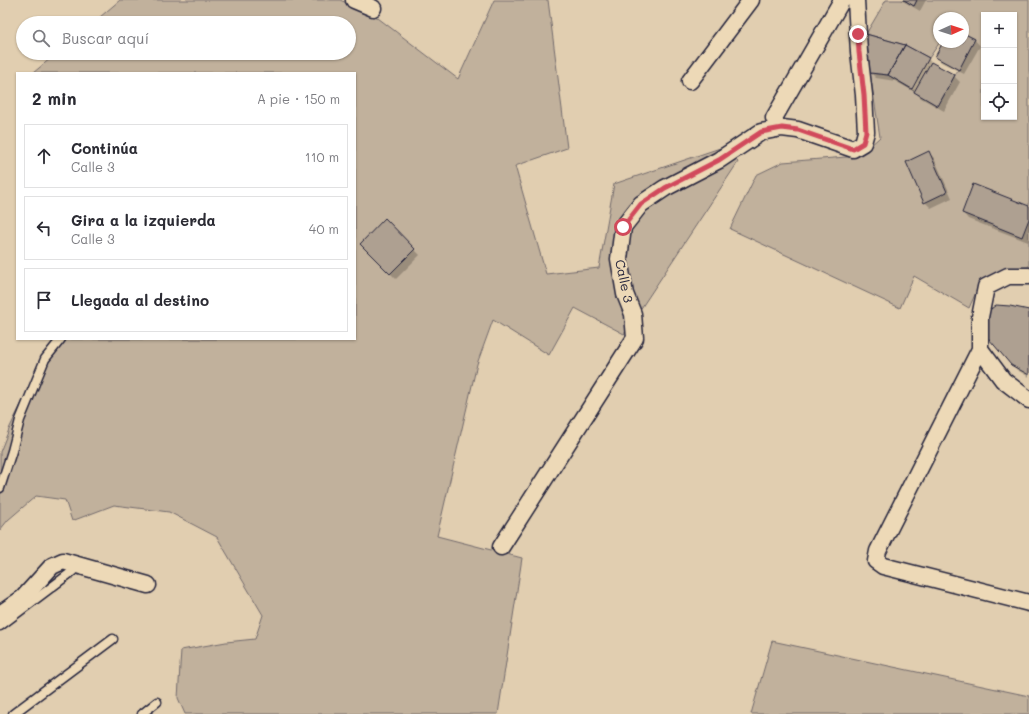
<!DOCTYPE html>
<html lang="es">
<meta charset="utf-8">
<style>
:root{--surface:#fff;--page:#f2f2f3;--text:#2b2b33;--muted:#7c7c81;--line:#e1e1e2}
body{margin:0;font-family:Mali,sans-serif;background:var(--page);color:var(--text)}
.controls{position:absolute;right:12px;top:12px;display:grid;overflow:hidden;border-radius:0px;box-shadow:0 1px 3px #0004}
.controls button{width:36px;height:36px;display:grid;place-items:center;padding:0;border:0;border-bottom:1px solid var(--line);background:var(--surface);color:var(--text);font:20px sans-serif}
.compass{position:absolute;left:933px;top:12px;width:36px;height:36px;border-radius:50%;background:var(--surface);box-shadow:0 1px 3px #0004;rotate:87deg}
.stop{position:absolute;width:12px;height:12px;margin:-9px;border:3px solid #d1495b;border-radius:50%;background:#fff}
.stop.end{background:#d1495b;border-color:#fff;box-shadow:0 1px 4px #0008}
.list{margin:0;padding:0;list-style:none}
h2{display:flex;justify-content:space-between;align-items:center;height:52px;margin:0;padding:0 16px;font-size:17px}
h2 small{font-size:13px;font-weight:400;color:var(--muted)}
.list li{display:grid;grid-template-columns:26px 1fr auto;gap:12px;align-items:center;box-sizing:border-box;height:64px;margin:0 8px 8px;padding:0 8px;border:1px solid var(--line);border-radius:0px}
.list b{display:block;font-size:15px;white-space:nowrap}
.list p{margin:0;font-size:13px;white-space:nowrap;color:var(--muted)}
.list em{font-size:13px;font-style:normal;color:var(--muted)}
.icon{flex:none;width:22px;height:22px;fill:none;stroke:currentColor;stroke-width:2;stroke-linecap:round;stroke-linejoin:round}
.map{position:relative;flex:none;width:1029px;height:714px;overflow:hidden}
.search{position:absolute;background:var(--surface);box-shadow:0 1px 3px #0004;left:16px;top:16px;width:340px;height:44px;display:flex;align-items:center;gap:10px;box-sizing:border-box;padding:0 14px;border-radius:22px;color:var(--muted);font-size:15px}
.panel{position:absolute;background:var(--surface);box-shadow:0 1px 3px #0004;left:16px;top:72px;width:340px;height:268px;border-radius:0px}
.map>svg:first-child{display:block}
.green{fill:#c1b19c;stroke:#726a6c;fill-rule:evenodd}
.shadow{fill:#0003}
.building{fill:#aea091;stroke:#22223b}
.lines{fill:none;stroke-linecap:round;stroke-linejoin:round}
.service-casing{stroke:#22223b;stroke-width:11}
.minor-casing{stroke:#22223b;stroke-width:19}
.service{stroke:#edd9b7;stroke-width:8}
.minor{stroke:#edd9b7;stroke-width:16}
.route{stroke:#d1495b;stroke-width:5}
.labels{text-anchor:middle;dominant-baseline:central;stroke-width:4;stroke-linejoin:round;paint-order:stroke}
.street-label{font-size:13px;fill:#22223b;stroke:#edd9b7}
</style>
<div class="map">
<svg width="1029" height="714" viewBox="0 0 1029 714">
<rect width="100%" height="100%" fill="#e1ceb0"/>
<filter id="ink" filterUnits="userSpaceOnUse"><feTurbulence type="fractalNoise" baseFrequency=".025" numOctaves="2"/><feDisplacementMap in="SourceGraphic" scale="8" xChannelSelector="R" yChannelSelector="G"/><feConvolveMatrix kernelMatrix="1 2 1 2 8 2 1 2 1" color-interpolation-filters="sRGB"/></filter>
<g filter="url(#ink)">
<path class="green" d="M120 0H340L374 15 458 79 494 0H548L567 148 515 166 546 274 599 268 614 184 723 147 738 162 624 334 575 308 549 355 493 320 477 364 437 536 522 558 498 714H185L178 698 181 650 226 642 255 639 263 615 217 537 169 512 114 505 72 521 65 500 36 496 8 520 0 530V452L10 427 50 345 58 339H355V73H33L57 53H349V23H93Z
M886 0H904L914 6 917 0H1029V267L1007 268 981 281 969 308 914 276 900 308 730 229 756 175 783 162 859 156 880 137 870 73 888 75 938 106 975 39 963 33V18H939V42H940L929 58 905 45 866 34ZM984 15H1014V117H984Z
M772 641 1029 696V714H751Z"/>
<path class="shadow" d="M901 0H926L920 11Z
M963 34 975 40 980 46 964 74 941 62 936 56 944 42H963Z
M905 46 928 59 934 65 954 76 960 82 944 111 921 98 915 92 895 81 876 78 871 73Z
M929 153 934 158 952 198 931 208 925 202Z
M1029 207V238L1028 242 968 219 963 213Z
M385 220 420 255 396 279 361 244Z
M1029 311V377L1017 370 1011 364Z"/>
<path class="building" d="M904 0H917L914 6Z
M963 33 975 39 959 70 935 57 943 42H963Z
M866 34 905 45 888 75 870 73Z
M905 45 929 58 912 89 888 75Z
M931 62 955 75 938 106 914 92Z
M929 151 947 192 924 203 906 162Z
M973 184 1029 206V219L1022 237 962 213Z
M385 218 415 249 390 274 360 244Z
M996 305 1010 306 1029 310V375L1011 365 989 339 984 328 986 313Z"/>
<g class="lines">
<g class="service-casing">
<path id="service" d="M0 488 12 451 20 420 45 359 61 339
M0 626 73 571
M13 714 113 639
M142 714 157 702"/>
</g>
<g class="minor-casing">
<path id="minor" d="M354 0 373 8
M690 81 751 0
M774 118 842 0
M1029 276H1008L986 287 980 317V349L878 551 876 561 883 566 1029 603
M980 349 1003 380 1029 400
M501 547 635 338 633 314 625 294 619 259 623 227 641 204 665 188 719 160 761 132 782 128 798 130 853 149 863 143 866 132 864 95 859 52 856 0
M0 614 23 598 52 566 63 561 148 585"/>
</g>
<use href="#service" class="service"/>
<use href="#minor" class="minor"/>
</g>
</g>
<g class="lines" filter="url(#ink)">
<path class="route" d="M623 227 641 204 665 188 719 160 761 132 782 128 798 130 853 149 863 143 866 132 864 95 859 52 858 34"/>
</g>
<g class="labels">
<g class="street-label">
<text transform="translate(625 281) rotate(78)">Calle 3</text>
</g>
</g>
</svg>
<div class="controls">
<button>+</button>
<button>−</button>
<button><svg class="icon" aria-label="locate" viewBox="0 0 24 24"><circle cx="12" cy="12" r="6"/><path d="M12 2v4M12 18v4M2 12h4M18 12h4"/></svg></button>
</div>
<svg class="compass" viewBox="-18 -18 36 36"><path d="M0-13l5 13h-10z" fill="#e53935"/><path d="M0 13l5-13h-10z" fill="#7c7c81"/></svg>
<div class="stop" style="left:623px;top:227px"></div>
<div class="stop end" style="left:858px;top:34px"></div>
<div class="search"><svg class="icon" aria-label="search" viewBox="0 0 24 24"><circle cx="10" cy="10" r="6"/><path d="M15 15l6 6"/></svg>Buscar aquí</div>
<section class="panel">
<h2>2 min<small>A pie · 150 m</small></h2>
<ul class="list">
<li><svg class="icon" aria-label="ahead" viewBox="0 0 24 24"><path d="M12 20V5M6 11l6-6 6 6"/></svg><div><b>Continúa</b><p>Calle 3</p></div><em>110 m</em></li>
<li><svg class="icon" aria-label="left" viewBox="0 0 24 24"><path d="M17 20v-9H6M10 6l-5 5 5 5"/></svg><div><b>Gira a la izquierda</b><p>Calle 3</p></div><em>40 m</em></li>
<li><svg class="icon" aria-label="arrive" viewBox="0 0 24 24"><path d="M6 21V4h12l-3 4 3 4H6"/></svg><div><b>Llegada al destino</b></div></li>
</ul>
</section>
</div>
